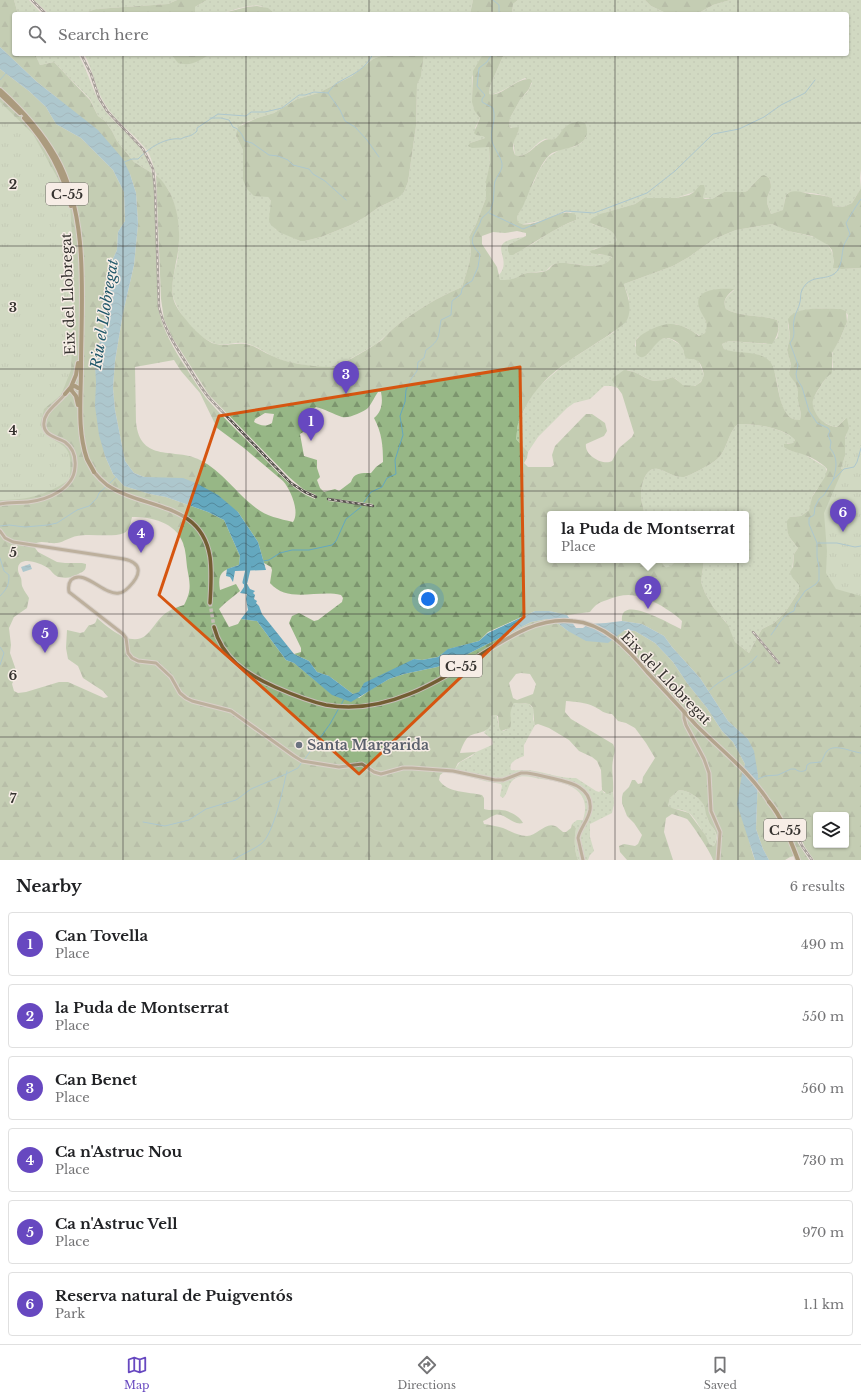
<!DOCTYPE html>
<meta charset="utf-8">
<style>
:root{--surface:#fff;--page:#f6f6f6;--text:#202124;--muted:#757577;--line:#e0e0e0;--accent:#6748c0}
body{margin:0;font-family:"Libre Baskerville",serif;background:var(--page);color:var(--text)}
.controls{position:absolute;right:12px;bottom:12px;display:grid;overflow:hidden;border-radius:4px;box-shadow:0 1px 3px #0004}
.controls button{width:36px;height:36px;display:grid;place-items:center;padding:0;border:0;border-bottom:1px solid var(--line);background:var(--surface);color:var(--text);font:20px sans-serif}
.you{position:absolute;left:428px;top:599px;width:14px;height:14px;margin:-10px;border:3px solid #fff;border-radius:50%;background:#1a73e8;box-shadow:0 0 0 6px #1a73e833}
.badge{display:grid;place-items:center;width:26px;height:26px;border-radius:50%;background:var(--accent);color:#fff;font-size:13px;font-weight:700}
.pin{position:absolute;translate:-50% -33px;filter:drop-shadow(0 1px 2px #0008)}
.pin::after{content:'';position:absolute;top:21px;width:14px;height:12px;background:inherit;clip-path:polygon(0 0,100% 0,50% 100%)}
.popup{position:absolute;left:547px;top:511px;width:202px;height:52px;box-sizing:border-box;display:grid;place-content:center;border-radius:4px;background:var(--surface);filter:drop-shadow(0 1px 3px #0005);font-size:13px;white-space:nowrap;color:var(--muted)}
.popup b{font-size:15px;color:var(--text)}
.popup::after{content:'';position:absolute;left:50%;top:100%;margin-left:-8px;border:8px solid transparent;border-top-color:var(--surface)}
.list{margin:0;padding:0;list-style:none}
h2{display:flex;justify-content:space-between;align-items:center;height:52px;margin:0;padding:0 16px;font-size:17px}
h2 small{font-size:13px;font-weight:400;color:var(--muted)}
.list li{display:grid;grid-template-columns:26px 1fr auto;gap:12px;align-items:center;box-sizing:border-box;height:64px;margin:0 8px 8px;padding:0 8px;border:1px solid var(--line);border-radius:4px}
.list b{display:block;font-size:15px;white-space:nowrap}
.list p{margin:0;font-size:13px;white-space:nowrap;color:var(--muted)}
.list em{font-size:13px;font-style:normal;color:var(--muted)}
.icon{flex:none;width:22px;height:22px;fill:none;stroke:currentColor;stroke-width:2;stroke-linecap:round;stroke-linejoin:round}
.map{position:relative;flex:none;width:861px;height:860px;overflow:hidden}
.search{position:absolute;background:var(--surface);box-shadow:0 1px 3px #0004;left:12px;right:12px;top:12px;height:44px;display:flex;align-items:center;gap:10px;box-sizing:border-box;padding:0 14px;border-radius:4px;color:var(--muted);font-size:15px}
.sheet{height:484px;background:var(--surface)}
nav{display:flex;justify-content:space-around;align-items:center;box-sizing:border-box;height:56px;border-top:1px solid var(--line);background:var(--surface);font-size:11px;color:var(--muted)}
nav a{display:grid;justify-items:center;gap:2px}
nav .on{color:var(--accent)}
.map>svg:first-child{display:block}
.grass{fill:url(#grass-dots)}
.forest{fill:url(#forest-firs);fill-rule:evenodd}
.park{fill:url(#park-tufts)}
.water{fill:url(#water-waves)}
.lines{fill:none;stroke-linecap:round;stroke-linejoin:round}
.stream{stroke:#64a8bf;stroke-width:1}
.river{stroke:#64a8bf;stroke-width:5}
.primary-tunnel{stroke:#c6bdb7;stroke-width:3.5;stroke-dasharray:3.5 2;stroke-linecap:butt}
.secondary-casing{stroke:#c6bdb7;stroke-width:5}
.primary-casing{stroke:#c6bdb7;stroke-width:5.5}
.highway-casing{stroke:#c6bdb7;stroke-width:6}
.secondary{stroke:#887756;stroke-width:3}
.primary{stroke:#735e34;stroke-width:3.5}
.highway{stroke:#614811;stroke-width:4}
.rail-casing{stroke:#55514d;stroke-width:2.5}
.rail{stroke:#f7ede6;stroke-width:1;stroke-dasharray:3;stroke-linecap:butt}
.marked{fill:none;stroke:#d65510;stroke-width:3;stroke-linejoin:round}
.grid{fill:none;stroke:#35322f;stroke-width:1;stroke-opacity:0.55}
.worship-dot{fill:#6b7280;stroke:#f7ede6;stroke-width:1.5}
.labels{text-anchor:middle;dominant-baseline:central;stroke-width:3;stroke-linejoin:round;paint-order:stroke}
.shield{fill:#f7ede6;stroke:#6f6a66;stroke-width:1}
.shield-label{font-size:13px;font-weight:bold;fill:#35322f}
.street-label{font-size:14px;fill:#35322f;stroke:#f7ede6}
.worship-label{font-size:14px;font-weight:bold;fill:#5b616d;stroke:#f7ede6;text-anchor:start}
.water-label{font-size:15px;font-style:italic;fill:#21586a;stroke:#f7ede6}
.grid-label{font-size:13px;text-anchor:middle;font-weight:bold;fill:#35322f;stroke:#f7ede6;stroke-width:3;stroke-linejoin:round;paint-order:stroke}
</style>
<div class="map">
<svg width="861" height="860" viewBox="0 0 861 860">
<defs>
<pattern id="grass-dots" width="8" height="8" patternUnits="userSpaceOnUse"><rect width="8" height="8" fill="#b4d0a6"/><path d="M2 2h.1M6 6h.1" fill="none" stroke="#9bb38f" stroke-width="1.8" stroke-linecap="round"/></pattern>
<pattern id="forest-firs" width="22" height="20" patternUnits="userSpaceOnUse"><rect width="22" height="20" fill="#97b786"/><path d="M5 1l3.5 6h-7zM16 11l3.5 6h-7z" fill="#7c956e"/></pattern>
<pattern id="park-tufts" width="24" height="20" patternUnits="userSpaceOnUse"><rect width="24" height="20" fill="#b4d0a6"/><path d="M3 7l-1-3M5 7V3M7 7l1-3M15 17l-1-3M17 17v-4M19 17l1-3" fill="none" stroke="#9bb38f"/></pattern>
<pattern id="water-waves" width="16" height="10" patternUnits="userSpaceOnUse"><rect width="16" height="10" fill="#64a8bf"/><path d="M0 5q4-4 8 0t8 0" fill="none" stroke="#53899c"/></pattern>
</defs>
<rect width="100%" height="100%" fill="#eae0d9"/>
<path class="grass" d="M14 0H29L42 14H18Z
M34 0H177L168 4 96 9 81 14H49Z
M207 0H473L470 14H272V11C269 10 266 8 263 7 245 0 219 22 195 12V7Z
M518 0H645L651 6 668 14H512L513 4Z
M730 0H861V169L860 178 861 188 852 203 843 207 833 206 832 198C818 193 803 191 788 193L785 198 784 210 771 214C770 209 767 205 767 201 768 190 774 191 769 178L761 176 747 191 744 192H724L712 199 703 198 704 192H694L676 198H644L635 204 604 213 592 224C602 228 614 228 618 240L614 245 593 249 599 255H609L612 257C603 275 570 259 555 264 551 265 549 268 546 271L526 273 511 280H500L499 275C515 257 481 242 524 237L510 244 515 254C523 248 533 245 540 239 552 231 563 225 576 220L571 212C561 210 552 217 543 220 536 222 529 223 523 224H520L518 222 517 217 531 187 534 182 539 170 548 157 561 149 574 147 581 143 586 137 565 127C562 131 560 136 555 139 551 141 549 138 545 139 534 143 528 159 515 155L513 142 518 132 509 126 510 118 520 100 528 91 532 83 525 78C515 82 498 96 489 94L490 86 504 54H847V14H697L713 5Z
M35 54H78C89 72 93 96 106 112 122 132 147 146 152 173L134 162 117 141 112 131 105 121 98 116 90 99 54 62 40 65Z
M84 54H171L172 55 202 58 211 54H386L373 59 352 76 318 93 297 99 274 113 257 118 242 124 236 136 243 150V180L268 197 271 201 275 229 300 241H305L321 237 351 225 365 217 379 207 392 201 404 192 408 182 416 126 417 85 421 75 424 54H483L472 77 473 107 480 118 475 128 485 138 470 143 481 147H489L490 163 487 179 486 198 476 224 469 237 471 252 469 264 462 287C438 297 415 311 395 327 388 333 383 339 376 344 363 351 342 366 327 367 317 368 290 363 279 359 267 355 257 345 244 343 233 341 222 348 211 342 196 335 181 317 175 302 169 289 174 274 177 261 181 238 179 213 170 193 167 186 157 177 156 174 153 165 151 156 146 149 133 133 115 121 105 104 95 89 93 69 84 54Z
M772 224C778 226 783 229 789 231 813 238 835 235 834 268L842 269 861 268V444L848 467 841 469 845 456 844 441 847 433 845 419 838 426 834 427 821 421 814 411 812 405 813 398 833 367 832 357 833 350 840 339 847 322 848 315 844 310C829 308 801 306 790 317L788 325 790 337 787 350 791 365 789 373 796 384 798 391V401L801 414 800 420C778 421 780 387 775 374 773 368 764 361 759 355L731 352 724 349 722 344 729 341 766 344 777 338C779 331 779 327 777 320 760 314 742 318 726 309 722 299 727 297 734 290L727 289 713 290 704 316 708 328 705 333 700 336 687 328 676 324 638 337 636 340 635 346 647 355C654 346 661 332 674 341 676 342 680 344 682 346 685 350 682 349 684 352 687 358 692 359 697 360L699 362 704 375C701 385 693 389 683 385 679 383 677 379 673 377 647 387 649 375 627 370L618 388 611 386H604L590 399 574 403 567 408 538 437 528 452 516 439 518 423 528 402 537 388 567 362 614 332 629 299 624 284 673 266 689 257 714 239 736 230Z
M738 424C753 423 784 428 795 440L793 443H787L789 450 804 454 825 467C831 478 816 487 812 497 811 501 811 506 809 510L801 516 790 517C785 533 788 536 798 548L794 554 792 570 799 585V591L786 611 774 623 762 629 758 636 755 632 754 633 757 638 749 653 735 642 726 622 716 611 705 593 701 582 704 560H746V514H644C644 508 641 502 641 496 641 486 645 466 658 469 667 471 674 478 684 477 689 476 712 464 716 460 728 451 727 433 738 424Z
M662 560H676C672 567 663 573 662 560Z
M514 703 529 704 533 708 534 712 533 719 535 725 524 745V756C517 759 508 762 511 770 515 771 519 770 524 770 541 770 558 779 576 778L596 791 599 792 602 790 604 793H610L613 792 614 803 612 813 590 824V837L594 851 590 855 588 860H578C574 850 574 839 576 828L572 824 577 820H583C593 789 566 782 541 779 533 778 524 774 516 778 507 783 509 792 503 798L500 796 502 786 501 784 485 781 455 773 452 772 450 770 455 769 460 762 472 756 476 752 492 745 493 744 492 739 484 733C489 727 492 723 491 716L495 715 497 716 499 727 503 731C514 727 509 721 510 712 510 709 512 706 514 703Z
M679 790C688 790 701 798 705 807 706 810 706 814 707 817 711 829 721 831 714 846L709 844C707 838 694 816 689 813 684 810 676 809 670 808L668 806 670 798Z"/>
<path class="forest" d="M0 0H14L18 14H14V54H35L40 65 54 62 90 100 98 116 105 121 112 131 117 141 134 162 152 173 154 180 158 307C162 327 170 342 181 360 189 372 197 386 206 398 223 418 243 436 261 455 278 472 293 491 315 499L316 495 303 489 289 477 209 395 172 337 164 319 161 299 156 175C179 194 183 234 176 262 174 275 170 288 174 301 177 310 185 318 191 326 197 332 204 339 212 343 225 348 239 340 253 346 261 350 269 355 277 358 287 363 324 369 334 366 348 362 370 348 382 340 386 336 390 331 395 327 415 311 438 297 462 287L469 264 471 252 469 237 476 224 486 198V181L490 163 489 147 472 148 468 146 470 143 485 138C482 134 477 137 474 133L480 118 474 110 472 102 473 71 483 54H504L490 86 489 94C502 97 515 78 530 79L532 81 529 89 520 100 510 118 509 126 511 128 519 127C518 139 509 141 515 155 527 159 535 144 545 140 549 138 552 141 556 138 560 135 561 131 564 128 569 123 579 120 585 123 588 129 588 136 583 141 575 149 562 148 552 153 540 161 530 191 524 204 522 209 519 212 517 217L518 222C531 233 561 204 576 215V220C554 228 535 243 513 255H510L508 251V246L510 244 526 236V233L517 231 505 233 493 232 482 236V244L497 267 500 280C504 280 508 280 512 279 517 278 521 274 527 273 532 272 541 273 546 271 552 269 550 263 561 263 575 262 603 273 612 257 607 254 597 255 591 253L590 251 610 244H614L617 240C614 228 602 228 593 224L590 222 591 219 600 214 635 204 644 198H676L689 195 694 192 700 185H704L705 189 703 198 705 199H712L724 192H744L747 191 761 176 764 175 769 178C774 191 768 190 767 201 767 205 770 210 771 214L783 210 786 195C793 188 802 193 810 194 819 195 823 195 832 198L833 206 843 207 852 203 861 188V268L842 269 833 268 834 262 832 250 828 245 812 236 788 231 772 224 736 230 714 239 689 257 673 266 624 284C628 298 633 309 626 322 590 352 546 365 524 410 522 414 519 419 518 424 517 428 517 434 516 439L528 452 527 458 524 463 528 467H551L554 465 552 455 555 446 586 414H592L605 423 607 431 604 436 586 444C584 455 603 466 612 461L619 448 632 437 634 433 622 394 612 380 613 378 624 370C647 372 645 388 673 377L683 385 695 386 701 382 704 375C702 367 701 360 692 359 690 359 688 359 686 358 684 355 684 352 683 349 682 344 671 337 666 338 654 338 646 368 636 353V340C640 335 646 332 652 329 671 320 683 324 699 336L705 333C710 321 702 317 699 307 693 288 722 288 734 289 727 296 722 299 726 309 742 318 760 314 777 320 780 329 778 336 772 344L729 341 722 344 724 349C738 355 761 349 771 363 780 377 776 421 800 420L801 414 798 401V391L796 384 790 376 789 373 791 365 787 350 790 337 788 319C796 305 827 309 841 309L846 311 847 322 840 339 832 353V373C826 377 823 382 820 387 811 400 810 405 819 418 822 422 830 426 835 427 839 427 843 420 847 418L849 428 845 438V456L841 469 848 467 861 444V860H814L805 847 797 831 794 832 798 843 809 860H799L794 856 790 857 785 860H769L763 849 756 829 758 775 748 739 728 721 700 678 672 647 664 636 642 624 622 621C619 593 671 625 681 629L682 621C675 614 668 610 660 605 640 595 628 591 607 600 598 603 596 604 590 612L567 615 549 611H535L488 632 479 641 449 649 438 657 422 660 414 659 359 693 353 694 329 676 317 672 309 661 294 654 301 652V648L289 623 292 616 299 613 314 621 318 620 342 602 343 598 341 595C318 589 288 604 270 583L272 570 271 567 264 563 258 542 238 512 155 478 144 477 134 473 125 461 115 410 113 388 115 361 123 313 134 265 138 224 136 193 130 174 56 97 37 82 0 47ZM174 360 181 371 200 393 217 428 244 448 283 481C291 490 300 512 293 522 280 519 266 516 256 508 236 493 222 471 200 460 176 447 140 464 136 422L135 367ZM378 392H381C383 402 382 412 374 418 382 433 383 446 383 462L376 467 371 473C362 473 354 472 351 482L339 491 335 489 324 492 320 488 317 480 320 477 317 468V460L304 456 300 434 308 429 312 410 316 407C325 409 333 414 342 417 348 419 363 412 368 408 372 403 375 396 378 392ZM265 413 274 414 272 423C265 427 261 426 254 422L255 419ZM738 424C753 423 785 428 795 440L793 443 784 444V447C789 451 796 452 802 454 809 456 823 463 827 469L825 477 812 497 809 510 801 516 790 517 787 521C787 537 789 536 798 548L794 554 793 567 790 572 792 577 799 585V591L786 611 774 623 762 629 758 636 780 662 778 664 757 638 749 653 735 642 728 625 714 608 705 593 701 582 704 560H676C672 567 663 572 662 560H550V514H644C644 508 641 502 641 496 641 486 645 466 658 469 667 471 674 478 684 477 689 476 712 464 716 460 728 451 727 433 738 424ZM329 498 373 504V506L328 501ZM816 815H846V845H816Z
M177 0H207L195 7V12L202 14H81L96 9 168 4Z
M473 0H518L513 4 512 14H494L492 11 489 14H470Z
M645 0H730L713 5 697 14H668L651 6Z
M257 6 268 8 272 11V14H219L247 7Z
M171 54H211C199 60 192 67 178 63Z
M386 54H424L421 76 417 85 416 126 408 182 404 192 400 196 392 201 379 207 365 217 351 225 321 237 305 241H300L279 232 271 225 269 220 271 201 268 197 254 196 247 189 243 180V150L236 136 238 127 257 118 274 113 297 99 318 93 352 76 373 59Z
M0 69 29 91 46 107 56 124 81 138 113 170 124 192 125 221 118 232 117 250 111 263 106 300 105 324 102 331 95 365 105 456 113 474 124 486 150 494 166 497 208 512 224 520 240 556 239 565C223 570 217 572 220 590L236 584 240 591 224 604 219 609 229 627 238 624 241 619 257 621 286 660 294 663 317 682 359 698 370 690 389 679 404 674 437 667 458 659 531 622 547 619 559 624 568 631H635L655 643 673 662 687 683 707 708 722 731 733 742 745 764C738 787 746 837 755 860H713C713 856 690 821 687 819 683 817 677 816 672 814L666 818 664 832 673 860H627L620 852 619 846 624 844 635 846 638 844 642 835 634 823 627 816 622 803V797L623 793 629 787 632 780H635L638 784 642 783 643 777 655 758 646 743 635 728 626 723 618 721 612 714C604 714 601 710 595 707 585 702 576 702 566 701L565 712 571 719 613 744C616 750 614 753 613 760 611 770 614 781 613 792L607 794 602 790 601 770 597 761 592 757 579 751 569 740 549 728 538 724 535 725C532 718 537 708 529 704 525 703 519 704 516 703H514C507 716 513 718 510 728L501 731 499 727 498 716 495 715 491 716C494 736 476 730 467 738 464 742 461 749 460 753L476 752 475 753 458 763 455 769 450 770 452 772 455 773 444 772 440 775 439 780C447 793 469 792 482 795L484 798V809C490 811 495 809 501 810 508 810 520 816 523 823 512 826 505 812 495 815 491 816 487 820 483 821L484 824C490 825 497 826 503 828 510 831 518 836 527 836 537 836 545 822 555 826 558 827 560 830 563 832H566L571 828 572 824 576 828C574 839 574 850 578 860H0ZM132 517C152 517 175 522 183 543 186 551 186 559 187 567 190 584 192 590 184 605 179 607 173 608 169 611 159 616 154 628 146 635 132 648 108 628 97 618 96 623 94 625 89 625L84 632 80 633 67 630 66 648 68 659 78 666 83 678 103 691 108 697 104 698 68 682H59L26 692 18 693 14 691 12 684 17 673 10 653 11 645 9 628 14 617 27 608 29 598C27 594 24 591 23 588 21 585 22 581 21 578 20 575 18 573 18 570 17 554 41 563 48 568 52 571 54 576 59 577 67 579 74 577 80 573 85 571 86 569 86 564L82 563H65L57 562 38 552 33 545C40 539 48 544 57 543 64 542 70 537 77 536 90 533 112 538 124 533 129 531 131 522 132 517ZM521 673 530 674 536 684 533 694 517 700 513 698 509 683 516 674ZM679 790C687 790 699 797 703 804 706 808 705 813 707 817 711 829 722 832 714 846L709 844 706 836 689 813 672 808 668 806 670 798Z"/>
<path class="park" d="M0 102 33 134 57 177 70 205 73 249 74 301 71 370 61 395 44 409 40 425C56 452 76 435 69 480 46 495 28 500 0 500Z
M861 445V596L836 589 826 573 827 551 824 513 846 462Z"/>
<path class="water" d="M0 47 37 82 98 130 123 159 130 174 136 193 138 224 134 265 123 313 115 361 113 388 115 410 125 461 134 473 144 477 183 478 196 483 218 495 238 512 258 542 266 570 235 571 233 582 230 577 226 576 227 569 239 565 240 556 224 520 208 512 166 497 150 494 124 486 113 474 105 456 99 435 95 406 96 382 95 365 102 331 105 324 106 300 111 263 117 250 118 232 125 221 124 192 113 170 81 138 56 124 46 107 29 91 0 69Z
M30 564 32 569 23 572 21 567Z
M246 576V582L250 589 255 591 253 593 255 595 254 599 257 601 256 603 259 606 262 614 294 654 309 661 317 672 329 676 353 694 359 692 364 683 414 659 422 660 438 657 448 649 479 641 488 633 535 611H549L567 615 576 628H583L588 624 606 623 622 621 642 624 664 636 672 647 700 678 728 721 748 739 754 751 758 775 756 829 763 849 769 860H755L737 804 742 774 745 764 733 742 722 731 707 708 687 683 673 662 655 643 635 631 625 630 608 643 586 641 568 631 559 624 547 619 531 622 458 659 437 667 404 674 389 679 351 702 332 695 294 663 286 660 257 621 241 619 248 610 246 599 247 594 240 593 244 587V578Z"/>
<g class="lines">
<path class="stream" d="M493 0 499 5V14
M0 80 6 73
M328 93 340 110 345 121 355 127 367 140 379 157
M210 118H221L229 120 233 127C240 129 242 135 245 141L252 143 269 155 278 156 288 160 293 165 309 169 313 174 325 181 346 200
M124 162 132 159H138C149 148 165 137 181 139 187 135 190 138 197 131V128L218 114 246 116 251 112H265L282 108 299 95H305L314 92 328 93C331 89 334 84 339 82 353 74 365 70 373 54
M489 213 523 229 566 211 594 213 647 193 675 171 713 134 739 129 764 117 781 105 805 93 815 80
M833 480C837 468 838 457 830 448L831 442 828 435 830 431 828 428 817 423 809 411 802 387 797 379 796 374 798 365 790 343C797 335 792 329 794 320 795 313 799 308 800 302 801 298 800 294 802 290 810 274 823 281 834 274 843 268 841 254 844 245 846 241 848 237 850 234L846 223 855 208 861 199
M109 484 117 476
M364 502 371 492 382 487 387 478 396 474 395 460 403 435 400 416 405 402 406 390 411 379 417 371 418 362 424 358 426 350C441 340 438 336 441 320L451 315 452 301 461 294 462 289 465 285 472 281 478 267 480 254C468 242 472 238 479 225 481 222 480 220 483 217 486 214 490 212 491 208 495 200 493 189 495 181 497 176 501 172 502 167 503 158 494 150 492 141 489 130 497 122 493 108L482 102V99L485 95 477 86 479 68 487 62 492 54
M0 526 9 525 25 527 48 525 57 523 77 510 89 506 97 498 99 493 107 486
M818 543H837L855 547 861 546
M0 558 4 571 9 575C9 585 7 589 0 596
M263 561 269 560 280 553 292 550H309L332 545 336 541 346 519 361 507
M771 635C778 626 782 615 794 611L796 604 805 591 816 584 819 580V567L817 557V543L809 524V518L814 515 815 507 819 499 824 495 833 480 844 469 854 467 857 462 861 448
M0 647 4 653 0 665
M708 692C722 676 746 671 757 656
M341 705 344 699
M304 760 330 724 339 708
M756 780 765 776 778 775 791 769H795C799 772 802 772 806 770L807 765 810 763 821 762C823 759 825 753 827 751 835 743 851 752 861 753
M143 822 165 826 189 820 206 809 236 800 251 789 286 774 298 768 302 762
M233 860C242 854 253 850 261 844 274 834 283 788 287 771"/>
<path class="river" d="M245 582 249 565"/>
<path class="primary-tunnel" d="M210 603 214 627"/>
<g class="secondary-casing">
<path id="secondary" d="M0 504C9 502 18 503 28 502 47 500 74 489 75 467 76 457 73 448 65 442 58 438 45 436 44 426 42 412 58 404 65 394
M0 531 5 538 13 542 124 559C143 563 141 575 129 587 126 590 123 593 119 593 104 596 84 568 71 580 68 584 68 587 69 592L123 634 126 638 128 653 132 658 138 661 156 663 171 677 180 693 186 698 192 701 231 711 294 756 302 761 339 767 362 764 374 772 381 774 403 768H412L453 771 495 780H503L521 773H527C535 774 543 776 551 778 568 782 593 786 590 810 588 821 580 828 578 838L583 860
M684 711V718L686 725 704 759 709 773 711 811 720 832 718 860"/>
</g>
<g class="primary-casing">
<path id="primary" d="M94 472C98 477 102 481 107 485 144 510 201 501 210 557 212 572 211 588 210 603
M214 627C222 658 246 674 275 687 291 694 308 701 326 705 385 716 438 682 485 652 512 635 540 617 573 621 588 622 602 629 614 638 626 648 637 660 647 672 664 690 680 707 696 725 721 750 750 772 769 802"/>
</g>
<g class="highway-casing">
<path id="highway" d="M0 90C22 110 41 131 56 157 90 217 81 302 81 368 81 398 77 430 87 459 89 463 92 468 94 472
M0 94 20 113
M24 118C47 143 63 173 71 206
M72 391 71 387 76 375 78 363
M72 391 76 396 78 405
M65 394 71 387 75 386 78 388
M769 802C782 817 791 842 798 860"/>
</g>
<use href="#secondary" class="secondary"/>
<use href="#primary" class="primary"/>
<use href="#highway" class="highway"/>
<g class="rail-casing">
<path id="rail" d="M32 0 46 14
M81 54 91 74 99 98 107 111 143 149 153 169 155 190 159 307C164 329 176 347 188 366 195 378 202 390 211 400L291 483 305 492 316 497
M328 499 373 506
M753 632 779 663
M795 831 802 846 812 860"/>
</g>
<use href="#rail" class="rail"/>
</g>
<path d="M0 0H861V860H0ZM520 367 524 617 359 774 159 595 219 416Z" fill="#eae0d9" fill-opacity=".55" fill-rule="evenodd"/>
<path class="marked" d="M520 367 524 617 359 774 159 595 219 416Z"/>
<path class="grid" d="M123 0V14M246 0V14M369 0V14M492 0V14M615 0V14M738 0V14M123 54V860M246 54V860M369 54V860M492 54V860M615 54V860M738 54V860M0 123H861M0 246H861M0 369H861M0 491H861M0 614H861M0 737H861"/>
<circle class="worship-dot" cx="299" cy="745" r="4"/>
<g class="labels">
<g class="shield">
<rect x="46" y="183" width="42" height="22" rx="3"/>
<rect x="440" y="655" width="42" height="22" rx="3"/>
<rect x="764" y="819" width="42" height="22" rx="3"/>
</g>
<g class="shield-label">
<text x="67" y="194">C-55</text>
<text x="461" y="666">C-55</text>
<text x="785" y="830">C-55</text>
</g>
<g class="street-label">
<text transform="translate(68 294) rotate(-92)">Eix del Llobregat</text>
<text transform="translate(666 678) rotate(46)">Eix del Llobregat</text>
</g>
<g class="worship-label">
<text x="307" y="745">Santa Margarida</text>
</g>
<g class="water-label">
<text transform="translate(104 314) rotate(-81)">Riu el Llobregat</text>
</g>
</g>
<g class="grid-label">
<text x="13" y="189">2</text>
<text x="13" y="312">3</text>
<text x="13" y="435">4</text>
<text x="13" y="557">5</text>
<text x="13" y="680">6</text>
<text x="13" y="803">7</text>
</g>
</svg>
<div class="controls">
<button><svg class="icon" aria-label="layers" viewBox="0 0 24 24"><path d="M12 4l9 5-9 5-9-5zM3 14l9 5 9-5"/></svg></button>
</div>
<div class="you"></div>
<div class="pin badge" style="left:311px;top:441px">1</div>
<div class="pin badge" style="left:648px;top:609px">2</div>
<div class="popup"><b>la Puda de Montserrat</b>Place</div>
<div class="pin badge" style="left:346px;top:394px">3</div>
<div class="pin badge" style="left:141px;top:553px">4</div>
<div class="pin badge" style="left:45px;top:653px">5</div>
<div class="pin badge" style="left:843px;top:532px">6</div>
<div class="search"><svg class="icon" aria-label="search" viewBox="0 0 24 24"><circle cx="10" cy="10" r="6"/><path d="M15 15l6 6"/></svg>Search here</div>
</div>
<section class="sheet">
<h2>Nearby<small>6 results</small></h2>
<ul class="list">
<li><span class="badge">1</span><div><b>Can Tovella</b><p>Place</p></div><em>490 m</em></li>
<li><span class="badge">2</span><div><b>la Puda de Montserrat</b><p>Place</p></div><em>550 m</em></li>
<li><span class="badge">3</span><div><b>Can Benet</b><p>Place</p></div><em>560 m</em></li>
<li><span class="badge">4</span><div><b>Ca n'Astruc Nou</b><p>Place</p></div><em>730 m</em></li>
<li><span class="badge">5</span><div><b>Ca n'Astruc Vell</b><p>Place</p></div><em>970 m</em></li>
<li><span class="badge">6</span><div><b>Reserva natural de Puigventós</b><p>Park</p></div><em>1.1 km</em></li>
</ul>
</section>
<nav>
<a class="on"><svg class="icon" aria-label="map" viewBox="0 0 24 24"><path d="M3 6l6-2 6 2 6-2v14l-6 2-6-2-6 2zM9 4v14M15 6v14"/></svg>Map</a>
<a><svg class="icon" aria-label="directions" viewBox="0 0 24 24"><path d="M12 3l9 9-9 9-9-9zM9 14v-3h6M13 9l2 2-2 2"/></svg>Directions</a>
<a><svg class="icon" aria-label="saved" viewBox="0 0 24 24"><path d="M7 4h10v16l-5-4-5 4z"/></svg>Saved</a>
</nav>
